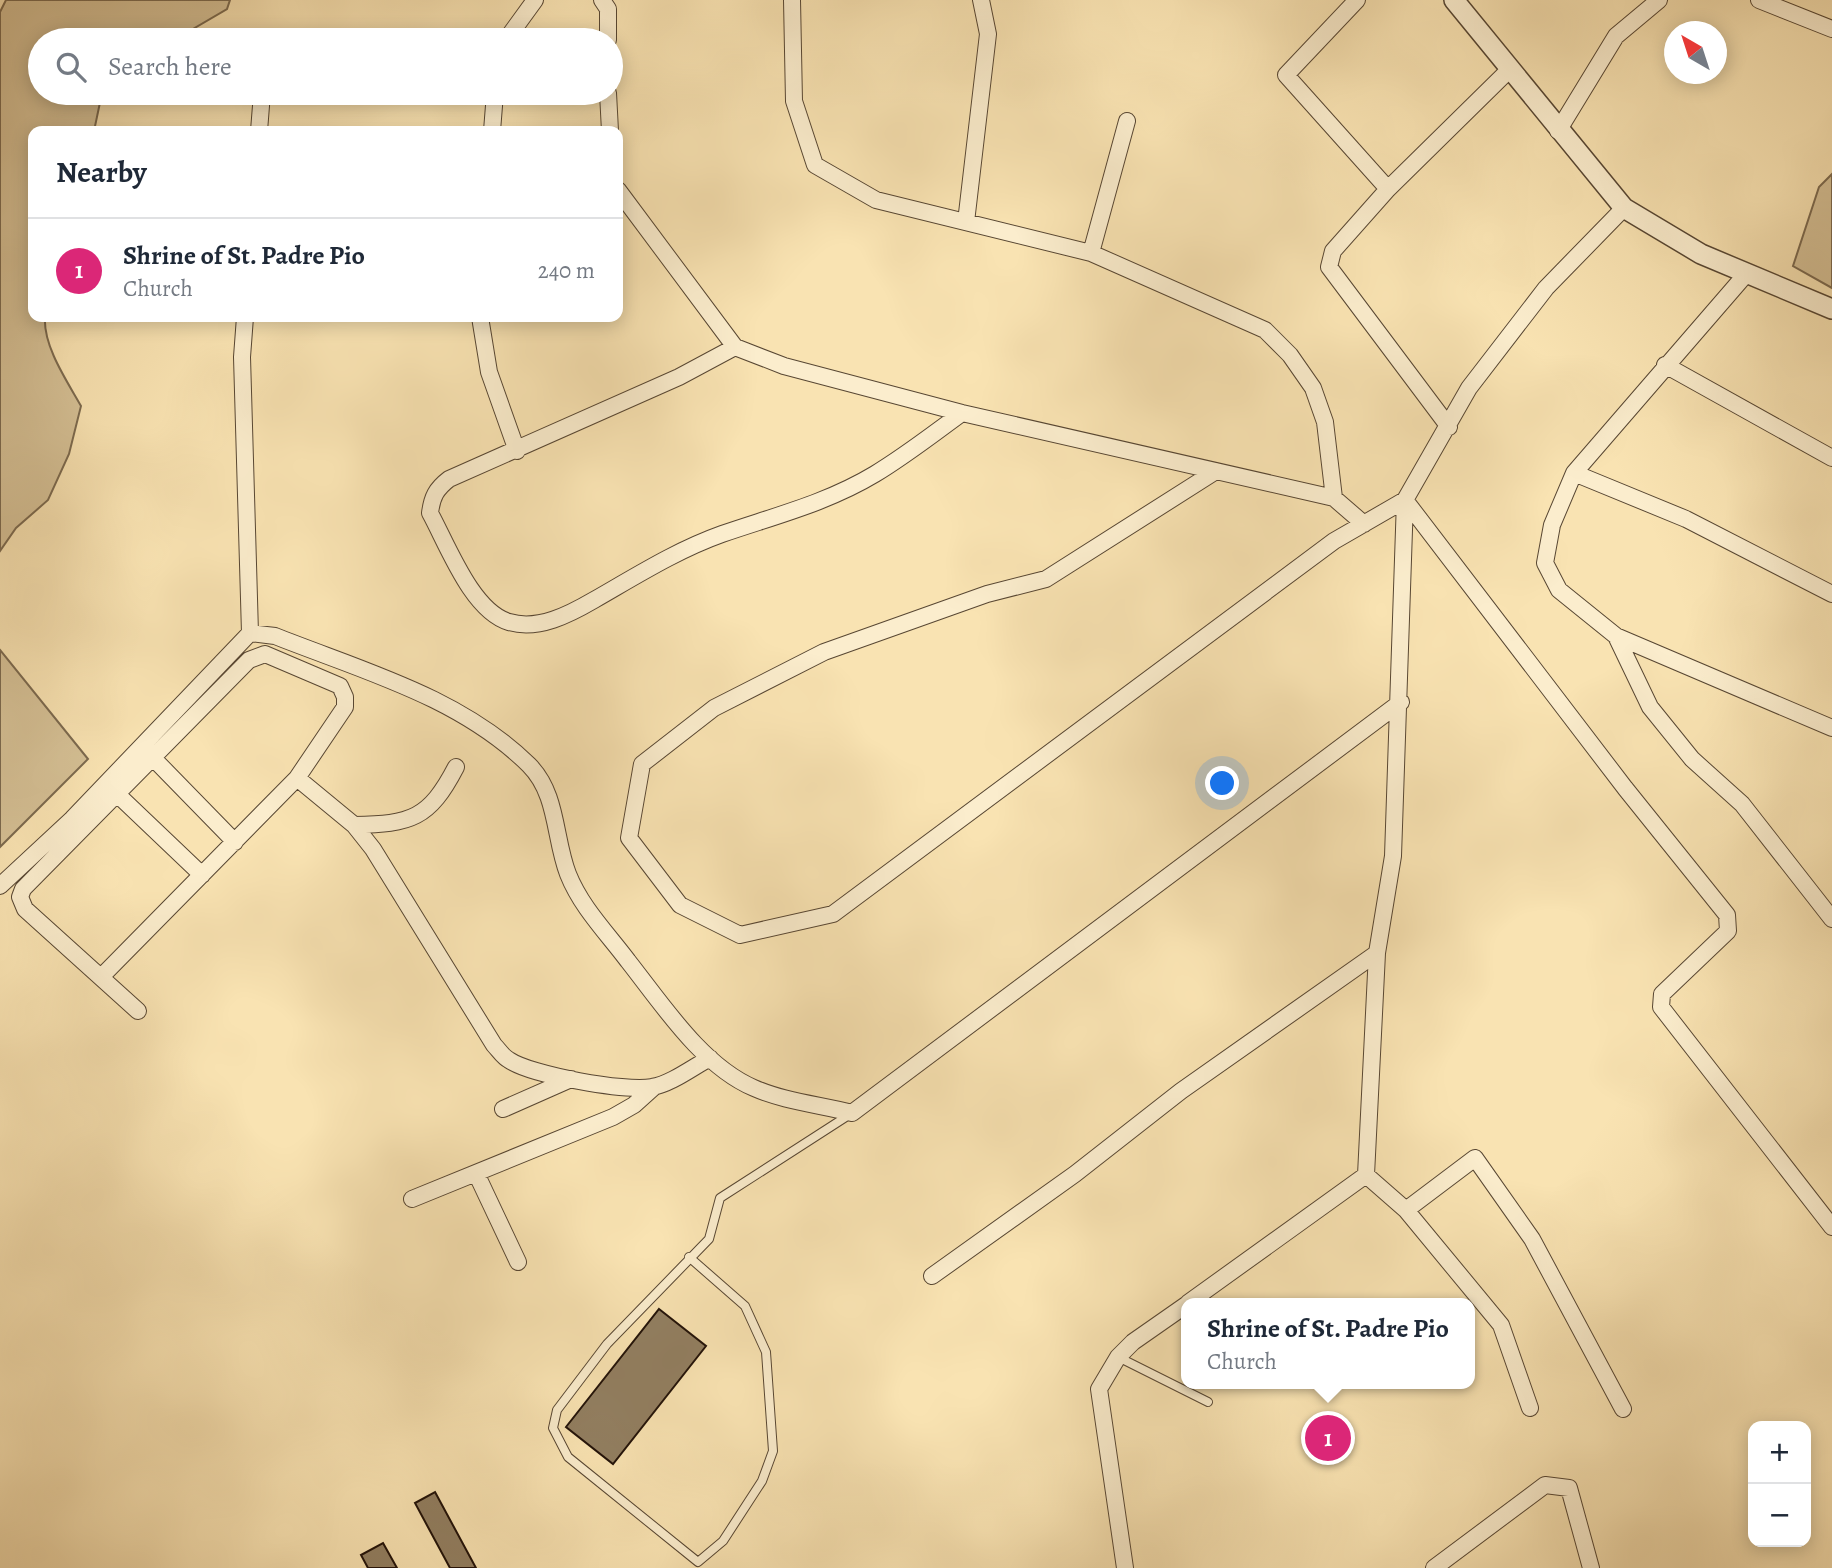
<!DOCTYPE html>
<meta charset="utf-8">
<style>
:root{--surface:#fff;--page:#f2f2f3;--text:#1f2937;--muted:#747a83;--line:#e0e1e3;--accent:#db2777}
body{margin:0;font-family:Alegreya,serif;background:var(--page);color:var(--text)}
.controls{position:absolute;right:21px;bottom:21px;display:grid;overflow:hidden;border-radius:14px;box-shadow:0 4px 18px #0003}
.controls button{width:63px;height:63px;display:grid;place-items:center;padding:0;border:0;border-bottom:2px solid var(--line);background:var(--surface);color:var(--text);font:35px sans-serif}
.compass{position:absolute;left:1664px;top:21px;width:63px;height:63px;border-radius:50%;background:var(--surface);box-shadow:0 4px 18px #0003;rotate:321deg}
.you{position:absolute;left:1223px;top:784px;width:24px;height:24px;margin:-18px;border:5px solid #fff;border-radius:50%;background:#1a73e8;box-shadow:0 0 0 10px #1a73e833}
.badge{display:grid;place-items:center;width:46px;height:46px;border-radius:50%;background:var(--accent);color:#fff;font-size:23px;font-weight:700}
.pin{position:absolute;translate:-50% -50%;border:4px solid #fff;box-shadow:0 2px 7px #0006}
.popup{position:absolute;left:1181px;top:1298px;width:294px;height:91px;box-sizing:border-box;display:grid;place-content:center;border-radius:14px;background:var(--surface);filter:drop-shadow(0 2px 5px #0005);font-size:23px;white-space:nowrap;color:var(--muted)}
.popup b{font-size:26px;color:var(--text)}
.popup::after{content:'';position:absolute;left:50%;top:100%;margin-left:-14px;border:14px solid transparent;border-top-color:var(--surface)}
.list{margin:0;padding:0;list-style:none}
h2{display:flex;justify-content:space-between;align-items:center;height:91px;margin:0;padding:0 28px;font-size:30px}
h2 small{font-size:23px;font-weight:400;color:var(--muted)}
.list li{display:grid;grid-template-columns:46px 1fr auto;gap:21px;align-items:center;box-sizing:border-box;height:105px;padding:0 28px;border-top:2px solid var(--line)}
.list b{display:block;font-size:26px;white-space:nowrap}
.list p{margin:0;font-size:23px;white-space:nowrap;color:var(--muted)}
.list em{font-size:23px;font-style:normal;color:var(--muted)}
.icon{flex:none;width:38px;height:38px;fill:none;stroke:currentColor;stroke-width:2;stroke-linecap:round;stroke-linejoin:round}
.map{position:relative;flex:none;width:1832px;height:1568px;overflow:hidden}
.search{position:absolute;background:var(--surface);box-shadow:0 4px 18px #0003;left:28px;top:28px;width:595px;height:77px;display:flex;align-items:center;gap:18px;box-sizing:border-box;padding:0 24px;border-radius:38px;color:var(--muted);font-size:26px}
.panel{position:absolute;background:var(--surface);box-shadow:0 4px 18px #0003;left:28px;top:126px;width:595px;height:196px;border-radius:14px}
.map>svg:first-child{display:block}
.green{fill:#d5c095;stroke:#7c6a4f;stroke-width:2}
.building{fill:#927f61;stroke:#231309;stroke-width:2}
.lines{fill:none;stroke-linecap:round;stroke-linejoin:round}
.service-casing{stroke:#584733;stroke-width:10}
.minor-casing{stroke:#584733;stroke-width:18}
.tertiary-casing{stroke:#584733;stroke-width:22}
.service{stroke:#fbedcd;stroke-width:8}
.minor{stroke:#fbedcd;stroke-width:16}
.tertiary{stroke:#fbedcd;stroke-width:19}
</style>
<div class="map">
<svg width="1832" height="1568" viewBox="0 0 1832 1568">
<rect width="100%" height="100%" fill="#f9e3b2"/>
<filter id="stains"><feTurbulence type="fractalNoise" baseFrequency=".00286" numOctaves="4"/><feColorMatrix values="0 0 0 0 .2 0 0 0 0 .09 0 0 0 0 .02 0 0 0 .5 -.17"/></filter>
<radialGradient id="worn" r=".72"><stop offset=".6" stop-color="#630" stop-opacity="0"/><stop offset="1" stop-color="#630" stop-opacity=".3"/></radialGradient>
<path class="green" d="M6 0H230L227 9 174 40H40V93H102L94 131H33V317H45C43 346 67 381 81 406L69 454 48 500 16 528 0 551V12Z
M1832 174V288L1793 266 1819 187Z
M0 650 88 759 0 847Z"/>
<path class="building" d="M659 1309 706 1346 613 1464 566 1427Z
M435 1492 476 1568H450L415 1503Z
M383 1543 397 1568H368L361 1555Z"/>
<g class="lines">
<g class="service-casing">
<path id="service" d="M689 1257 745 1306 766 1352 773 1451 762 1481 723 1541 698 1562 568 1457 553 1428 557 1410 607 1344 709 1239 720 1198 852 1113
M1118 1357 1208 1402"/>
</g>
<g class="minor-casing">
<path id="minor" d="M602 0 608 9V40
M792 0 794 101 815 165 876 200 1091 253 1265 330 1290 355 1313 388 1325 422 1334 498
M1357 0 1286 75 1388 189
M1759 0 1832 29
M506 40 535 0
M608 93 610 131
M259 131 262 93
M492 131 495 93
M1558 131 1616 36 1659 0
M618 190 735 347 784 366 962 413 1334 498 1364 524
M966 222 988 34 981 0
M1091 253 1127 121
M1747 273 1574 473 1552 525 1545 563 1559 590 1616 636 1832 728
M245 317 242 357 250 633
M480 317 489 372 517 451
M735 347 679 377 449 479C436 489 432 497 430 513 448 546 472 611 509 622 538 631 570 614 594 600 636 576 677 550 722 534 774 516 827 503 875 474 905 456 933 434 962 413
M1665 365 1832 458
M1449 427 1329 267 1333 251 1388 189 1510 69
M1216 471 1046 579 987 594 824 652 714 708 642 764 629 838 680 905 740 935 833 914 1334 541 1405 500 1625 788 1727 915 1728 931 1662 994 1661 1007 1832 1227
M1574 473 1686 519 1832 594
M1616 636 1650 707 1692 759 1742 804 1832 919
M153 758 235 842
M297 778 354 825 373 849 494 1045C499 1050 503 1057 509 1060 531 1075 625 1092 652 1087 671 1084 693 1067 710 1058
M118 795 202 875
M354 825C411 824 429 819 456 767
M0 886 72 819 250 633 275 636C363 671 460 697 529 765 558 794 554 838 568 874 581 907 607 933 628 961 662 1004 702 1066 754 1088 783 1101 821 1105 852 1113L1401 702
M101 977 297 778 345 707V697L340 686 265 654 249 660 23 889 20 897 25 909 138 1011
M503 1109 571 1079
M476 1173 518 1262
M1366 1175 1406 1210 1501 1325 1530 1408
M412 1199 613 1117 634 1105 654 1087
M1406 1210 1475 1158 1532 1239 1623 1409
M932 1276 1075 1174 1181 1091 1377 953
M1188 1303 1366 1175 1377 953 1393 856 1405 500 1469 388 1546 288 1624 208
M1125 1568 1099 1389 1118 1357 1133 1342 1186 1305
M1434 1568 1545 1485 1569 1488 1591 1568"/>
</g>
<g class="tertiary-casing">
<path id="tertiary" d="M1454 0 1624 208 1701 254 1832 309"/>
</g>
<use href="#service" class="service"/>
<use href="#minor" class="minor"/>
<use href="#tertiary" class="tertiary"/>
</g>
<rect width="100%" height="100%" filter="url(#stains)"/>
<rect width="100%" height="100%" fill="url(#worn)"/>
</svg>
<div class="controls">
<button>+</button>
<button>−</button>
</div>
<svg class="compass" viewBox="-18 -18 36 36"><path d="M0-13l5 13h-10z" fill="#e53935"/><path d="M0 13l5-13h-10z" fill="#747a83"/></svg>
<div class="you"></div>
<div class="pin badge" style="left:1328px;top:1438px">1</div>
<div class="popup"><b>Shrine of St. Padre Pio</b>Church</div>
<div class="search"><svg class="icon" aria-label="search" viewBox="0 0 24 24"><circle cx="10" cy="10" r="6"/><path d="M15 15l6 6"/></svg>Search here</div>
<section class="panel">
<h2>Nearby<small></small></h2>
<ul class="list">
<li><span class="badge">1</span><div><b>Shrine of St. Padre Pio</b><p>Church</p></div><em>240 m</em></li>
</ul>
</section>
</div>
